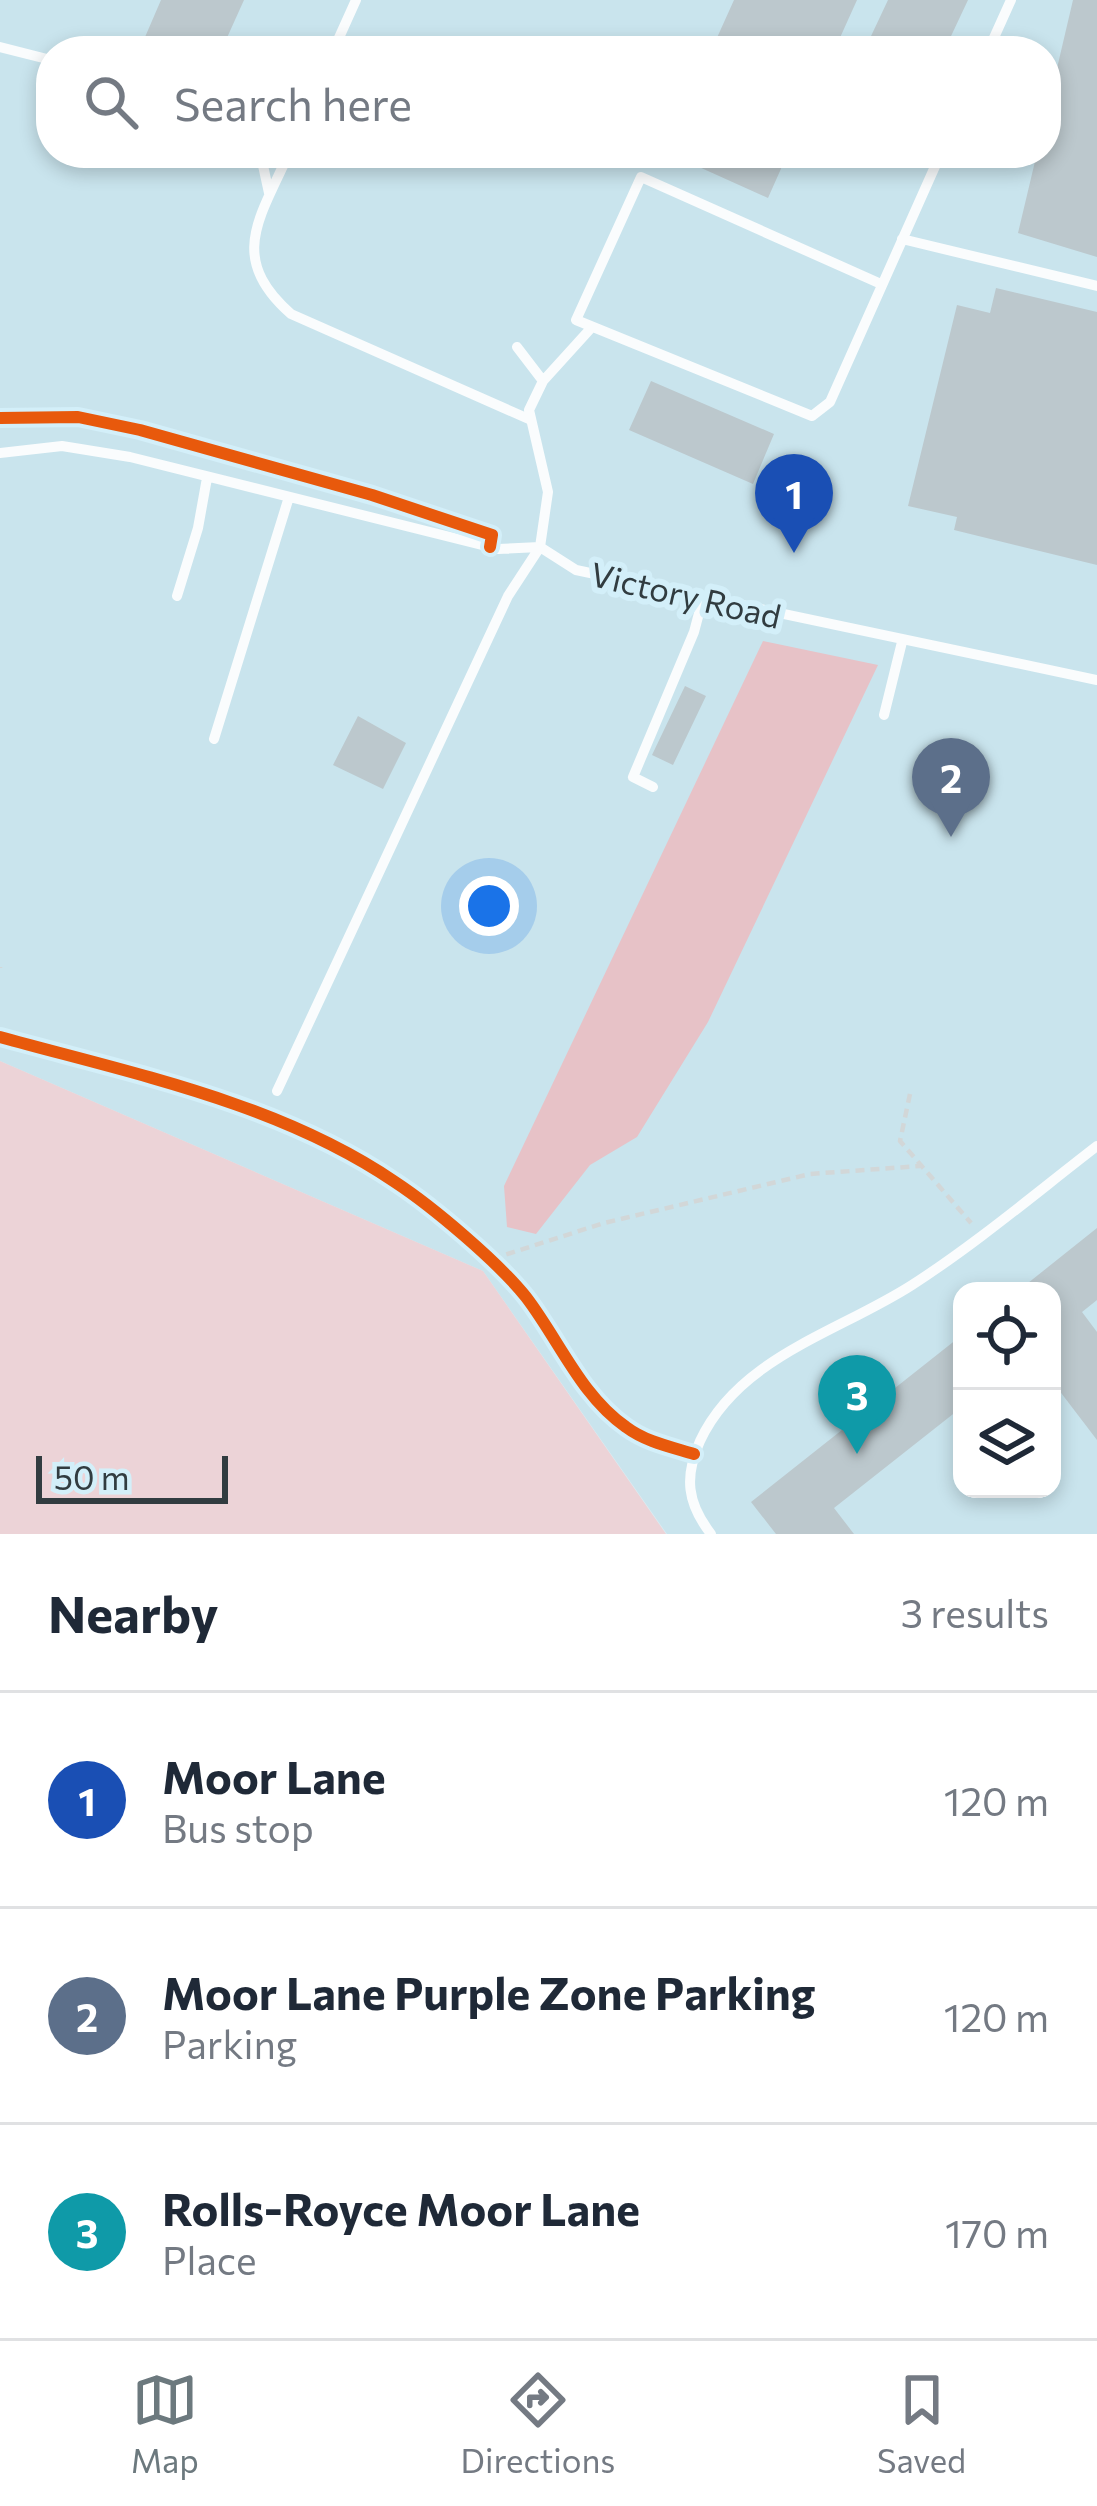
<!DOCTYPE html>
<style>
:root{--surface:#fff;--page:#f6f6f7;--text:#1f2937;--muted:#747a83;--line:#e0e1e3;--accent:#6c797e}
body{margin:0;font-family:Commissioner,sans-serif;background:var(--page);color:var(--text)}
.controls{position:absolute;right:36px;bottom:36px;display:grid;overflow:hidden;border-radius:24px;box-shadow:0 6px 18px #0003}
.controls button{width:108px;height:108px;display:grid;place-items:center;padding:0;border:0;border-bottom:3px solid var(--line);background:var(--surface);color:var(--text);font:60px sans-serif}
.scale{position:absolute;left:36px;bottom:30px;width:192px;box-sizing:border-box;padding-left:12px;border:6px solid #313c40;border-top:0;font-size:33px;line-height:42px;white-space:nowrap;color:#313c40;-webkit-text-stroke:9px #d3eff9;paint-order:stroke}
.you{position:absolute;left:489px;top:906px;width:42px;height:42px;margin:-30px;border:9px solid #fff;border-radius:50%;background:#1a73e8;box-shadow:0 0 0 18px #1a73e833}
.badge{display:grid;place-items:center;width:78px;height:78px;border-radius:50%;background:var(--accent);color:#fff;font-size:39px;font-weight:700}
.pin{position:absolute;translate:-50% -99px;filter:drop-shadow(0 3px 6px #0008)}
.pin::after{content:'';position:absolute;top:63px;width:42px;height:36px;background:inherit;clip-path:polygon(0 0,100% 0,50% 100%)}
.list{margin:0;padding:0;list-style:none}
h2{display:flex;justify-content:space-between;align-items:center;height:156px;margin:0;padding:0 48px;font-size:51px}
h2 small{font-size:39px;font-weight:400;color:var(--muted)}
.list li{display:grid;grid-template-columns:78px 1fr auto;gap:36px;align-items:center;box-sizing:border-box;height:216px;padding:0 48px;border-top:3px solid var(--line)}
.list b{display:block;font-size:45px;white-space:nowrap}
.list p{margin:0;font-size:39px;white-space:nowrap;color:var(--muted)}
.list em{font-size:39px;font-style:normal;color:var(--muted)}
.icon{flex:none;width:66px;height:66px;fill:none;stroke:currentColor;stroke-width:2;stroke-linecap:round;stroke-linejoin:round}
.map{position:relative;flex:none;width:1097px;height:1534px;overflow:hidden}
.search{position:absolute;background:var(--surface);box-shadow:0 6px 18px #0003;left:36px;right:36px;top:36px;height:132px;display:flex;align-items:center;gap:30px;box-sizing:border-box;padding:0 42px;border-radius:48px;color:var(--muted);font-size:45px}
.sheet{height:804px;background:var(--surface)}
nav{display:flex;justify-content:space-around;align-items:center;box-sizing:border-box;height:168px;border-top:3px solid var(--line);background:var(--surface);font-size:33px;color:var(--muted)}
nav a{display:grid;justify-items:center;gap:6px}
nav .on{color:var(--accent)}
.map>svg:first-child{display:block}
.built{fill:#c9e4ed;fill-rule:evenodd}
.green{fill:#ecd3d7}
.forest{fill:#e7c2c7}
.building{fill:#bcc8cd}
.lines{fill:none;stroke-linecap:round;stroke-linejoin:round}
.path{stroke:#d2d7d8;stroke-width:4.5;stroke-dasharray:9 6;stroke-linecap:butt}
.lane{stroke:#fafcfd;stroke-width:10}
.cycleway-casing{stroke:#d3eff9;stroke-width:20}
.cycleway{stroke:#e8590c;stroke-width:12}
.labels{text-anchor:middle;dominant-baseline:central;stroke-width:12;stroke-linejoin:round;paint-order:stroke}
.street-label{font-size:33px;fill:#313c40;stroke:#d3eff9}
</style>
<div class="map">
<svg width="1097" height="1534" viewBox="0 0 1097 1534">
<rect width="100%" height="100%" fill="#dbebf1"/>
<path class="built" d="M0 0H1097V1534H667L483 1271 0 1061ZM51 51H1046V153H51ZM962 1291H1052V1489H962Z"/>
<path class="green" d="M0 1061 483 1271 666 1534H0Z"/>
<path class="forest" d="M763 641 878 665 708 1022 637 1137 590 1165 536 1234 507 1227 504 1186Z"/>
<path class="building" d="M161 0H244L221 51H139Z
M734 0H857L834 51H711Z
M888 0H968L944 51H864Z
M1073 0H1097V257L1018 233 1037 153H1046V115Z
M668 153H788L768 198Z
M996 288 1097 312V565L954 530 957 517 908 506 957 305 990 313Z
M651 381 774 434 753 484 629 430Z
M685 686 706 696 673 765 652 755Z
M358 716 406 743 383 789 333 765Z
M1097 1228V1300L1082 1312 1097 1332V1440L1052 1381V1291H1018Z
M962 1335V1407L834 1508 854 1534H776L751 1502Z"/>
<g class="lines">
<path class="path" d="M0 968V967
M910 1094 900 1141 971 1223
M492 1259 604 1223 810 1174 920 1166"/>
<path class="lane" d="M0 47 51 60
M333 51 356 0
M988 51 1011 0
M255 153 262 161 269 193
M289 153C260 218 227 258 291 314L531 420
M902 239 1097 286
M881 284 641 177 576 320 812 416 830 402 941 153
M543 381 592 327
M0 453 62 446 130 457 498 549 540 547 576 570 1097 680
M177 596 198 528 207 478
M884 715 902 642
M214 739 289 497
M653 787 633 777 694 632 703 598
M277 1091 508 596 540 547 548 492 529 410 543 381 517 347
M711 1534C687 1503 684 1477 700 1441 739 1357 839 1332 912 1285 977 1243 1036 1193 1097 1146"/>
<g class="cycleway-casing">
<path id="cycleway" d="M0 418 78 417 140 430 372 495 492 535 490 547
M0 1037C134 1074 279 1103 395 1182 433 1207 498 1262 526 1297 559 1340 581 1396 626 1427 646 1442 671 1447 694 1454"/>
</g>
<use href="#cycleway" class="cycleway"/>
</g>
<g class="labels">
<g class="street-label">
<text transform="translate(686 594) rotate(13)">Victory Road</text>
</g>
</g>
</svg>
<div class="controls">
<button><svg class="icon" aria-label="locate" viewBox="0 0 24 24"><circle cx="12" cy="12" r="6"/><path d="M12 2v4M12 18v4M2 12h4M18 12h4"/></svg></button>
<button><svg class="icon" aria-label="layers" viewBox="0 0 24 24"><path d="M12 4l9 5-9 5-9-5zM3 14l9 5 9-5"/></svg></button>
</div>
<div class="scale">50 m</div>
<div class="you"></div>
<div class="pin badge" style="left:794px;top:553px;background:#1a4fb4">1</div>
<div class="pin badge" style="left:951px;top:837px;background:#5c6f8a">2</div>
<div class="pin badge" style="left:857px;top:1454px;background:#0f9aa8">3</div>
<div class="search"><svg class="icon" aria-label="search" viewBox="0 0 24 24"><circle cx="10" cy="10" r="6"/><path d="M15 15l6 6"/></svg>Search here</div>
</div>
<section class="sheet">
<h2>Nearby<small>3 results</small></h2>
<ul class="list">
<li><span class="badge" style="background:#1a4fb4">1</span><div><b>Moor Lane</b><p>Bus stop</p></div><em>120 m</em></li>
<li><span class="badge" style="background:#5c6f8a">2</span><div><b>Moor Lane Purple Zone Parking</b><p>Parking</p></div><em>120 m</em></li>
<li><span class="badge" style="background:#0f9aa8">3</span><div><b>Rolls-Royce Moor Lane</b><p>Place</p></div><em>170 m</em></li>
</ul>
</section>
<nav>
<a class="on"><svg class="icon" aria-label="map" viewBox="0 0 24 24"><path d="M3 6l6-2 6 2 6-2v14l-6 2-6-2-6 2zM9 4v14M15 6v14"/></svg>Map</a>
<a><svg class="icon" aria-label="directions" viewBox="0 0 24 24"><path d="M12 3l9 9-9 9-9-9zM9 14v-3h6M13 9l2 2-2 2"/></svg>Directions</a>
<a><svg class="icon" aria-label="saved" viewBox="0 0 24 24"><path d="M7 4h10v16l-5-4-5 4z"/></svg>Saved</a>
</nav>
